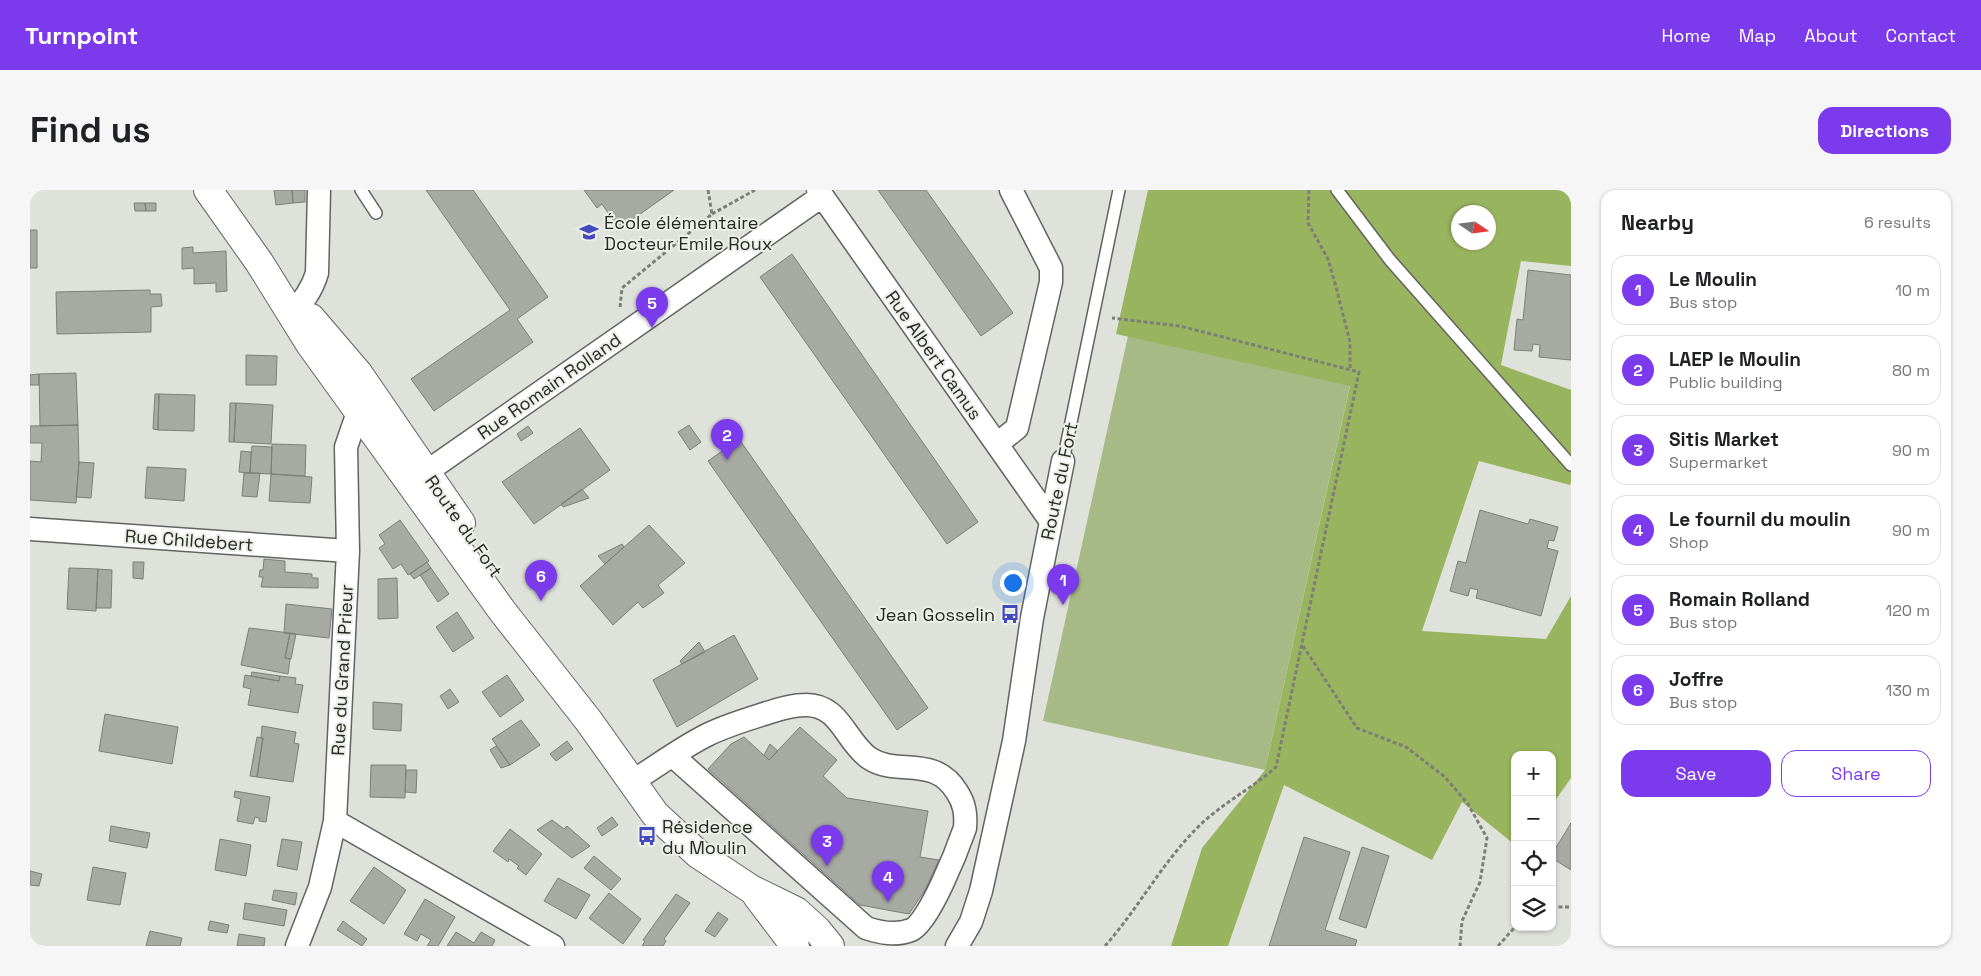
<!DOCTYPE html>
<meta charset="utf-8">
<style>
:root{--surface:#fff;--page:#f6f6f6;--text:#202124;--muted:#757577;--line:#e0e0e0;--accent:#7c3aed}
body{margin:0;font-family:"Space Grotesk",sans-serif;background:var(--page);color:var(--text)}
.controls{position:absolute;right:15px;bottom:15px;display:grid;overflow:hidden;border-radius:10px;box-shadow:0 1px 4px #0004}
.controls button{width:45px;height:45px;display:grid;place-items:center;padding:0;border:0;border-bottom:1px solid var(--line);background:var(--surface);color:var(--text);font:25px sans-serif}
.compass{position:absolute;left:1421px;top:15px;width:45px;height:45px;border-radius:50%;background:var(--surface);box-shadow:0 1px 4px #0004;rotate:103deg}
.you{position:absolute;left:982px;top:392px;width:18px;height:18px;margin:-12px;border:4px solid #fff;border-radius:50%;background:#1a73e8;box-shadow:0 0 0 8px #1a73e833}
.badge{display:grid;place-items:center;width:32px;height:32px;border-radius:50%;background:var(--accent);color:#fff;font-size:16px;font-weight:700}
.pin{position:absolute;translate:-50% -41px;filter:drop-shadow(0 1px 2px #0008)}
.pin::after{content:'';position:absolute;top:26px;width:18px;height:15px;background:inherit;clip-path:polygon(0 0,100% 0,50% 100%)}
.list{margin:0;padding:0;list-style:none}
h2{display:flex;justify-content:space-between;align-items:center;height:65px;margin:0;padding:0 20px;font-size:21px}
h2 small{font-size:16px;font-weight:400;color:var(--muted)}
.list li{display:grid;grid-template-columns:32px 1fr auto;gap:15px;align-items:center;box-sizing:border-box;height:70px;margin:0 10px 10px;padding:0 10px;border:1px solid var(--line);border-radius:15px}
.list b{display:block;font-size:19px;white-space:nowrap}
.list p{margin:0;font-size:16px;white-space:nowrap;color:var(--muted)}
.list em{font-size:16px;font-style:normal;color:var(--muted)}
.actions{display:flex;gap:10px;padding:15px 20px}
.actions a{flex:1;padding:11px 0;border:1px solid var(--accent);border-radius:15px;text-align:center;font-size:18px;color:var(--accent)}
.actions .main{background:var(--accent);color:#fff}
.icon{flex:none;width:28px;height:28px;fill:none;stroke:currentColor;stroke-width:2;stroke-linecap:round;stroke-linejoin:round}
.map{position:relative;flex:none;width:1541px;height:756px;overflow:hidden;border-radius:15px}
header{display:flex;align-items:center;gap:30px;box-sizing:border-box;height:70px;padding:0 25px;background:var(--accent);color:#fff}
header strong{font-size:24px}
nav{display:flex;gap:28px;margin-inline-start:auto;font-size:18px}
.intro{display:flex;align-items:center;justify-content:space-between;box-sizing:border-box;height:120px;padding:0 30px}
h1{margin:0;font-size:35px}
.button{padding:12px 22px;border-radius:15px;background:var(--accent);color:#fff;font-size:18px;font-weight:700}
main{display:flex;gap:30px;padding:0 30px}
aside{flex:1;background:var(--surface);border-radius:15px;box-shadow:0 1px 4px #0004}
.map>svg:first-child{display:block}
.green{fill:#a7ba86}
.forest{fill:#98b45e;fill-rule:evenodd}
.building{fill:#a7a9a3;stroke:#7c7e78}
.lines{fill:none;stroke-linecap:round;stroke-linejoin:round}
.lane-casing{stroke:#62645f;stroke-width:14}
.street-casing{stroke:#62645f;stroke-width:25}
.secondary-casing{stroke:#62645f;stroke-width:30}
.path{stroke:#7c7e79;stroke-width:3;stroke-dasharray:4 2.5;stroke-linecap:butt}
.lane{stroke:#fff;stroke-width:11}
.street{stroke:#fff;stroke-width:22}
.secondary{stroke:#fff;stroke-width:28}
.labels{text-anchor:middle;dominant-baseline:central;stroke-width:4;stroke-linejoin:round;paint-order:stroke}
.poi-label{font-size:18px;fill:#262724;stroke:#edefe9;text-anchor:start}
.street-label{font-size:18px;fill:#262724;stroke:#edefe9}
</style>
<header>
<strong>Turnpoint</strong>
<nav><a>Home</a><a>Map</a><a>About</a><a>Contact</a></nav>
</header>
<div class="intro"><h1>Find us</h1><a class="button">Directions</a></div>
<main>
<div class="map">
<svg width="1541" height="756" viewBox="0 0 1541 756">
<rect width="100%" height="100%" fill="#dfe2db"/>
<path class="green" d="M1098 146 1320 195 1235 580 1013 531Z"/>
<path class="forest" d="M1118 0H1541V76L1491 71 1471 175 1541 200V292L1540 295 1449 271 1392 441 1516 449 1541 406V588L1522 615V565H1485V655L1432 612 1402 670 1254 595 1198 756H1141L1172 658 1235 580 1320 196 1086 144ZM1428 22H1458V52H1428Z"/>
<path class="building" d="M244 0H262L263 13 246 15Z
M262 0H275V12L263 13Z
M396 0H443L518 107 487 129 503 152 404 221 381 189 480 120Z
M554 0H644L589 39 572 14 567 18Z
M848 0H896L983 123 951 146Z
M104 13H115L116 21H105Z
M115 13H126V21H116Z
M0 40H7V78H0Z
M163 57V63L196 61 197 101 186 102V93L164 94V78L152 79V58Z
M762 64 948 332 917 354 730 87Z
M1498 80 1541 85V170L1509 167 1510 155 1503 154 1502 161 1484 160 1487 129 1493 130Z
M120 100V104H131L132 116 121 117V142L27 144 26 102Z
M216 165 247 166 246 195H216Z
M46 183 48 235 10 236 9 184Z
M9 184V195H0V185Z
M125 204H129L128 240 123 239Z
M129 204 165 205 164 241 128 240Z
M200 213H206L204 252H199Z
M206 213 243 215 241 254 204 252Z
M48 235 49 272 46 313 0 310V271L11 272 12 253H0V236Z
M659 235 671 252 660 260 648 242Z
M498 236 503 243 491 251 487 244Z
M550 238 580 280 504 334 472 292Z
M709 249 898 518 867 540 678 271Z
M242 254 276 255 275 286 241 284Z
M222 256 242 257 241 284 220 283Z
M211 261 221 262 220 283 209 282Z
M49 272 64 273 61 308 46 307Z
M117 277 156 279 154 311 115 308Z
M214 283H230L227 307 212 306Z
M241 284 282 287 280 313 239 311Z
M552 299 559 308 533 317 531 314Z
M1450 320 1498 334 1500 329 1528 337 1524 351 1519 350 1517 358 1528 361 1511 426 1446 408 1448 400 1440 398 1438 406 1420 401 1428 371 1436 373Z
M370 330 399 371 378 385 371 374 363 379 349 358 355 354 349 345Z
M619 335 655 373 628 395 634 403 613 418 608 412 583 435 550 396Z
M592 354 594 357 575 374 568 366Z
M234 369 255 371V382L282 384V388H288V398L231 397 233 387H229L230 380H233Z
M103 372H114L113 389 103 388Z
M397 372 401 378 384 389 380 384Z
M39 378 68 379 66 421 37 419Z
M401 378 419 404 408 412 390 385Z
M68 379 82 380 81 418H66Z
M367 388 368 428 348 429V389Z
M256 414 302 419 299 448 254 443Z
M427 422 444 448 423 462 406 437Z
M219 438 260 443 255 468 260 469 258 484 211 475Z
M260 443 266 444 261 469 255 468Z
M704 445 728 489 647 537 623 490Z
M669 452 675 462 652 474 650 471Z
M222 482 250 486 249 491 221 486Z
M215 485 249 491 250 486 266 488 265 494 273 495 268 523 218 515 221 499 213 497Z
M477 485 494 510 470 527 452 502Z
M420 499 429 512 418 519 410 506Z
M343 512 372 514 371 541 343 539Z
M75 524 148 537 142 574 69 561Z
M491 530 510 555 480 575 462 549Z
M232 536 266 542 264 553 269 554 263 592 227 587 233 548H231Z
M770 537 807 570 793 586 817 608 898 621 890 667 909 670 895 700 879 724 830 715 678 579 701 554 714 547 739 570Z
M227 547 233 548 227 587 220 586Z
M537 551 543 559 526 571 520 564Z
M740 554 748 561 739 570 734 565Z
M466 556 480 575 471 578 460 560Z
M341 575H376L375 608 340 607Z
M376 580H387L386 603 375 602Z
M205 601 240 607 236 632 229 631V628L225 627 223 634 207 631 211 609 204 607Z
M582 627 588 635 572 646 567 638Z
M522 630 534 639 537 636 560 656 542 668 507 640Z
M1541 633V680L1522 668V664Z
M81 636 120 643 117 658 79 651Z
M480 639 512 664 496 685 487 678 489 676 479 669 478 672 463 661Z
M1274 647 1320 662 1295 740 1327 750 1325 756H1239Z
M190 649 221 655 216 686 185 680Z
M252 649 272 652 267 680 247 676Z
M1332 657 1359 666 1336 738 1309 729Z
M564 666 591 689 581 700 554 678Z
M63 677 96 683 90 715 57 710Z
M344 677 376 700 354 734 320 711Z
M0 681 12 684 9 696 0 695Z
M528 688 560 705 546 729 514 711Z
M244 700 267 703 265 715 242 710Z
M579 703 611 729 593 754 559 728Z
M646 704 660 713 634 749 636 751 633 756H612L615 751 613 750Z
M395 709 425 727 408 756H397L401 750 391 744 387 751 374 744Z
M215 713 257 720 254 736 213 729Z
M688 722 698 729 685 747 675 741Z
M180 731 199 735 197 743 178 740Z
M313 731 337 749 332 756 307 740Z
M120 741 152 748 150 756H116Z
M426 742 444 753 451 742 465 750 462 756H417Z
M209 744 235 748 234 756H207Z"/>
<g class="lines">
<g class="lane-casing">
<path id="lane" d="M331 0 346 23
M1307 0 1360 70 1541 275
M1033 271 1089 0"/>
</g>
<g class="street-casing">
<path id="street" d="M788 0 1020 330
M261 125C273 112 282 100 287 83L289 0
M967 254 987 238 1021 92V78L981 0
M381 285H392L792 6
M0 339 318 361
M603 591C627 576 651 558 677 545 695 536 715 530 734 524 746 520 761 515 775 515 810 514 815 551 839 568 867 587 904 564 927 602 935 614 936 625 935 638 928 658 899 733 881 740 866 746 851 743 836 738L643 566
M305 631 523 756
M267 756 290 697 305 631 318 361 316 257 326 228 338 212
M927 756 941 732 951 701 984 551 1002 428 1033 271"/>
</g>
<g class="secondary-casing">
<path id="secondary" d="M178 0 229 72 280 154 329 222 473 422 558 530 625 624 668 664 721 699 766 721 787 740 800 756
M281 128 328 183 431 333
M727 706 765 756"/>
</g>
<path class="path" d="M1279 0 1278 33 1298 69 1306 97 1320 152V179
M682 24 725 0
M590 117 592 98 682 24 678 0
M1273 456 1327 538 1376 557 1415 587 1438 614 1457 648 1450 692 1432 731 1430 756
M1522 717H1541
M1075 756C1107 720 1131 675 1165 640 1189 615 1220 600 1246 577L1329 182 1150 136 1082 128
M1468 756 1485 737"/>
<use href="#lane" class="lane"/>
<use href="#street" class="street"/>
<use href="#secondary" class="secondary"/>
</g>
<defs>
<g id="school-bare" transform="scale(1.5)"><path d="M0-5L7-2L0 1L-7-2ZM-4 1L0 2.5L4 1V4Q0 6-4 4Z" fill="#424abe" stroke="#edefe9" stroke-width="2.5" paint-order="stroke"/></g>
<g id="bus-bare" transform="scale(1.5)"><path d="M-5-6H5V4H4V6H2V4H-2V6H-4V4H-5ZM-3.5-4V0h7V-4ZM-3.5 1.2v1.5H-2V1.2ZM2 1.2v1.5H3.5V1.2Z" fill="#424abe" stroke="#edefe9" stroke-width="2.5" paint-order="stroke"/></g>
</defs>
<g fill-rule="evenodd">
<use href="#school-bare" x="559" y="42"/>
<use href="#bus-bare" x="980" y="424"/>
<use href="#bus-bare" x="617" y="646"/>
</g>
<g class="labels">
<g class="poi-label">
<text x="574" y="32">École élémentaire<tspan x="574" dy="21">Docteur Emile Roux</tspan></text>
<text x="965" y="424" text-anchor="end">Jean Gosselin</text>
<text x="632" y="636">Résidence<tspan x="632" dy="21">du Moulin</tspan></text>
</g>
<g class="street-label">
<text transform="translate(904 165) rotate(55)">Rue Albert Camus</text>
<text transform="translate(519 196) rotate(-35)">Rue Romain Rolland</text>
<text transform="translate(1029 291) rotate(-78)">Route du Fort</text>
<text transform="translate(434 336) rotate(55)">Route du Fort</text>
<text transform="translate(159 350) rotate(4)">Rue Childebert</text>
<text transform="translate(312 480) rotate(-87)">Rue du Grand Prieur</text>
</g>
</g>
</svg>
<div class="controls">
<button>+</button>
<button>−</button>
<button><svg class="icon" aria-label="locate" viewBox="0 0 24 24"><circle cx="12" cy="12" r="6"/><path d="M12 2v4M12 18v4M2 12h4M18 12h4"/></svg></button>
<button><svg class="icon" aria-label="layers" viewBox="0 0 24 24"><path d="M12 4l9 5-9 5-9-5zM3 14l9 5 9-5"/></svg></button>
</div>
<svg class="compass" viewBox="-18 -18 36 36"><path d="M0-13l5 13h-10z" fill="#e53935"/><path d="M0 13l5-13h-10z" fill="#757577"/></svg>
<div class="you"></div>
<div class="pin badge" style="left:1033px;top:415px">1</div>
<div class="pin badge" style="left:697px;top:270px">2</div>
<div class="pin badge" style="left:797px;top:676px">3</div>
<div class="pin badge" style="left:858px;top:712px">4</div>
<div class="pin badge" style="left:622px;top:138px">5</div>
<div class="pin badge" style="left:511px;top:411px">6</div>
</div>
<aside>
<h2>Nearby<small>6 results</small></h2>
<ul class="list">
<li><span class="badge">1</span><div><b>Le Moulin</b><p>Bus stop</p></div><em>10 m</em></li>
<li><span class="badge">2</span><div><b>LAEP le Moulin</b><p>Public building</p></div><em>80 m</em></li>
<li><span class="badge">3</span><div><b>Sitis Market</b><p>Supermarket</p></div><em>90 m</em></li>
<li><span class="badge">4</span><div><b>Le fournil du moulin</b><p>Shop</p></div><em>90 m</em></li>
<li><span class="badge">5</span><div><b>Romain Rolland</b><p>Bus stop</p></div><em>120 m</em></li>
<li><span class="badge">6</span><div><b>Joffre</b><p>Bus stop</p></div><em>130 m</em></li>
</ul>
<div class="actions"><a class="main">Save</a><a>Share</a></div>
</aside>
</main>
